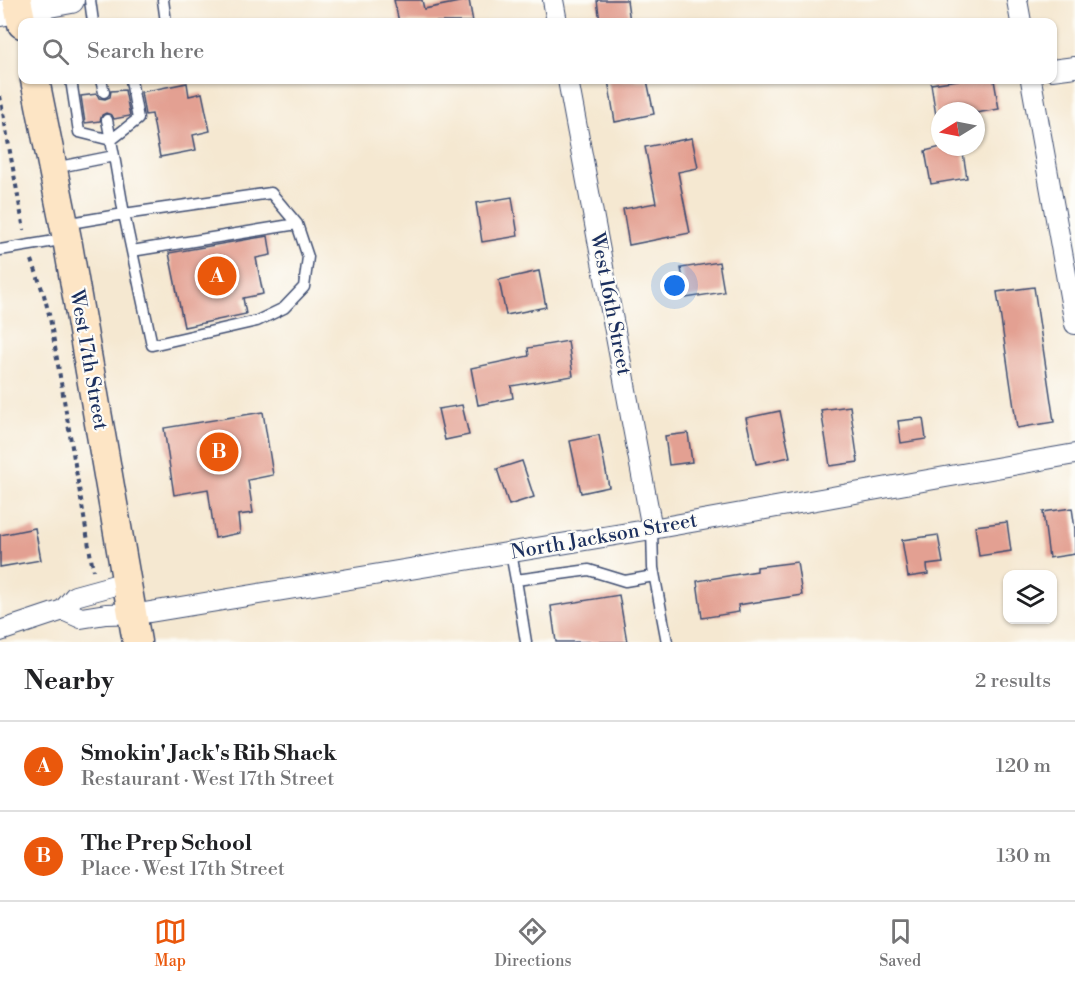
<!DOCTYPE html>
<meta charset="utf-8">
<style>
:root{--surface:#fff;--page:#f6f6f6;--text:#202124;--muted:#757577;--line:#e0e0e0;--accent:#ea580c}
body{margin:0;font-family:"Libre Bodoni",serif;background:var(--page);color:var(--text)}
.controls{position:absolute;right:18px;bottom:18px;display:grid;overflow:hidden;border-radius:12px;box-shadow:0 2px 4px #0004}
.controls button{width:54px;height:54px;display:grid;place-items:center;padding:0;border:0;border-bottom:2px solid var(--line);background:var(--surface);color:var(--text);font:30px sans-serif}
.compass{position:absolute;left:931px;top:102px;width:54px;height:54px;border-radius:50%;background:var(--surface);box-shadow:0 2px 4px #0004;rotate:260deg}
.you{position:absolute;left:675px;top:286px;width:21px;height:21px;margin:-15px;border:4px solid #fff;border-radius:50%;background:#1a73e8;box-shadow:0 0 0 9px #1a73e833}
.badge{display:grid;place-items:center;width:39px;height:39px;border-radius:50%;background:var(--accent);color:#fff;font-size:20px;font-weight:700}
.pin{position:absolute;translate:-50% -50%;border:3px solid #fff;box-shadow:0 2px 6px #0006}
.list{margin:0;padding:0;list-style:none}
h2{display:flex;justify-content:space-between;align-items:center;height:78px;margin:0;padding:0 24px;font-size:26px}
h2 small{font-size:20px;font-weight:400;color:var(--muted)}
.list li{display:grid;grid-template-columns:39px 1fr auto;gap:18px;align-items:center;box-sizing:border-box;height:90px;padding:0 24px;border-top:2px solid var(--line)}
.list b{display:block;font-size:22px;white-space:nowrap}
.list p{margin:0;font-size:20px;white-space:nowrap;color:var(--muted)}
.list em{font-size:20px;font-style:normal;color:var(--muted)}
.icon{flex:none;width:33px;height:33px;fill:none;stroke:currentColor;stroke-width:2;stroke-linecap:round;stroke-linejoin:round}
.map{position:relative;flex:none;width:1075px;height:642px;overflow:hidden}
.search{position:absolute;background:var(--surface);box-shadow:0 2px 4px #0004;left:18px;right:18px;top:18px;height:66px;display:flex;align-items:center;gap:15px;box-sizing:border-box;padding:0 21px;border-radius:12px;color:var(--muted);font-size:22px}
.sheet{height:258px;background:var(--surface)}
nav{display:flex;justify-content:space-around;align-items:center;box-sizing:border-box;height:84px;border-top:2px solid var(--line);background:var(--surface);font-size:16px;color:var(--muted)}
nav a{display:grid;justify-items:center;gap:3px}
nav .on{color:var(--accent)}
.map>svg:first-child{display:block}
.building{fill:#e3a092}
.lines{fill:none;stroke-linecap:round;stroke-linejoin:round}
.service-casing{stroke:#3c4b6f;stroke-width:13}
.minor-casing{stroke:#3c4b6f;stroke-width:22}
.tertiary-casing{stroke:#3c4b6f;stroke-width:28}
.secondary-casing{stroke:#3c4b6f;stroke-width:31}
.path{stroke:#3c4b6f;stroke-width:4;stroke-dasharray:4.5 4.5;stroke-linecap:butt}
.service{stroke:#fff;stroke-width:10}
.minor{stroke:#fff;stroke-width:20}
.tertiary{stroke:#fff;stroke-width:26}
.secondary{stroke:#fde5c5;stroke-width:28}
.labels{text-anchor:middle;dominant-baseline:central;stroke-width:4.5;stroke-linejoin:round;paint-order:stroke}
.street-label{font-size:20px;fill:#1b2f5e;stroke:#fdfcf7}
</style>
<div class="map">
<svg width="1075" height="642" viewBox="0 0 1075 642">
<rect width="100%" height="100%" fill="#fdfcf7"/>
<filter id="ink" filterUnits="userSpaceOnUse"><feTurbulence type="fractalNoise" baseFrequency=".0167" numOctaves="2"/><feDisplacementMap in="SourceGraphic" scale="12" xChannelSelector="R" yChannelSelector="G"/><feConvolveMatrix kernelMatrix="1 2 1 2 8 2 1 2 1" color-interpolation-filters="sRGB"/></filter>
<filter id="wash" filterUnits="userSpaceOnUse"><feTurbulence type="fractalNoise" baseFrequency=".008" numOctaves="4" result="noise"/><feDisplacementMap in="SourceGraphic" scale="24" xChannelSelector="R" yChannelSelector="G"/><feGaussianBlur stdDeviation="1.35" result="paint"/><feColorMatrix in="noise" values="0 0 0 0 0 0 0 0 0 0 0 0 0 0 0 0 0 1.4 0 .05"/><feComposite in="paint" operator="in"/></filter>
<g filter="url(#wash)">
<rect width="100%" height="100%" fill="#f5e8d1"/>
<g id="blocks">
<path class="building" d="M394 0H422L424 9 469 0 473 22H399Z
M597 0H627L630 22H600Z
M608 80H647L654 114 615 122Z
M958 80H994L999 109 976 113V111H940V141L931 84Z
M187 83 189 96 202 93 210 131 193 135 196 150 160 157 152 114 145 115 141 92Z
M125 90 130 116 114 119 112 115 106 113 102 115 100 121 85 123 81 96 97 94 99 98 105 99 110 97 111 91Z
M692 138 698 168 678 172 690 233 629 245 623 209 656 203 645 147Z
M962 147 967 178 931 184 925 151 941 147Z
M512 197 518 236 482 242 476 203Z
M268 236 271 255 256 258 263 294 243 298 246 314 184 327 169 253Z
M719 262 724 292 686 298 681 268Z
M539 271 546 307 506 315 499 280Z
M1034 287 1054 422 1017 428 997 292Z
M568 341 573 376 511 386 513 398 478 405 471 368 529 356 528 348Z
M462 405 469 435 445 440 438 409Z
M850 406 858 462 830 466 821 410Z
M780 411 790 457 756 464 746 418Z
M263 412 273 475 248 480 253 513 238 515 240 533 215 538 208 489 174 495 164 428Z
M923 418 926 439 901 443 898 421Z
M688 433 692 462 669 465 665 436Z
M599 435 609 487 581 493 570 441Z
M522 461 534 497 509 505 497 469Z
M1072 508 1075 529V554L1049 558 1043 512Z
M1007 522 1011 551 979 556 975 526Z
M35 528 41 560 0 567V535Z
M938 535 943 563 927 565 928 574 908 577 902 540Z
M797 562 802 595 738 605 739 612 702 618 697 581 757 571V567Z
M619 595 627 642H556L551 606Z"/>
</g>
</g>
<g filter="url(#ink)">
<use href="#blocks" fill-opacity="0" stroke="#3c4b6f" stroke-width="1.5"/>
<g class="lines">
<g class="service-casing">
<path id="service" d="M90 0 93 22
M163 0 166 22
M71 80 79 132 111 140
M101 80 104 92
M111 140 138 119 131 80
M54 168 114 156 107 120
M271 193 297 224 308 257 304 287 284 308 257 321 152 345 124 214Z
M64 224 124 214 114 156
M0 250 67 239
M132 251 297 224
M652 529 653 568 667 642
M511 553 516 580 589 570 625 581 654 576
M516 580 526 642"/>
</g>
<g class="minor-casing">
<path id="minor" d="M553 0 557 22
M1017 0 1021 22
M1052 70 1075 67
M568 80 652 529
M1031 80 1075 324
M63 610 81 618 106 614 144 613 652 529 1075 454
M0 631 63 610 75 596 126 582"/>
</g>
<g class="tertiary-casing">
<path id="tertiary" d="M0 13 71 0"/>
</g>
<g class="secondary-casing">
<path id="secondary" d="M17 0 22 24
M35 80 67 239 137 642"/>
</g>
<path class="path" d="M0 96 24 230
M32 260 44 295 50 318 93 570"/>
<use href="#service" class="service"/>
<use href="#minor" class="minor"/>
<use href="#tertiary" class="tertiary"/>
<use href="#secondary" class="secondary"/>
</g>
</g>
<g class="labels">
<g class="street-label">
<text transform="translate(610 304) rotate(79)">West 16th Street</text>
<text transform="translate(88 360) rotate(80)">West 17th Street</text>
<text transform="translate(604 537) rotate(-10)">North Jackson Street</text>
</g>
</g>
</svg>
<div class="controls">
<button><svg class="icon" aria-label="layers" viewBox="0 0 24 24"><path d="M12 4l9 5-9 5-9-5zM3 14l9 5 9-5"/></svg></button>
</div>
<svg class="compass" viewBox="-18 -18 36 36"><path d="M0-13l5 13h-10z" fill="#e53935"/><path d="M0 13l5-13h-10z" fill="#757577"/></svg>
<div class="you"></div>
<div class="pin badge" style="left:217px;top:276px">A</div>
<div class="pin badge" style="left:219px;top:452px">B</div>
<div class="search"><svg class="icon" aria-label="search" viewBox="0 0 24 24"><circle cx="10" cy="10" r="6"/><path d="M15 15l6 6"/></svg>Search here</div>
</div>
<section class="sheet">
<h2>Nearby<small>2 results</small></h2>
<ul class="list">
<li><span class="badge">A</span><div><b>Smokin' Jack's Rib Shack</b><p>Restaurant · West 17th Street</p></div><em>120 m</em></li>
<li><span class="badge">B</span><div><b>The Prep School</b><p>Place · West 17th Street</p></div><em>130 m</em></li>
</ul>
</section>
<nav>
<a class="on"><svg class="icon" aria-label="map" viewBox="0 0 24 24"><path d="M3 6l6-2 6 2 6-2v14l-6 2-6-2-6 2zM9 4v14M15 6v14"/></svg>Map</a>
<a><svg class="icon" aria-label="directions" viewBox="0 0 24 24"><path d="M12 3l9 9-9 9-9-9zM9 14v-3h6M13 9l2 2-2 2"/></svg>Directions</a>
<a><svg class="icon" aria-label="saved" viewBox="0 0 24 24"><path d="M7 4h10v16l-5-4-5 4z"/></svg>Saved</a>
</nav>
